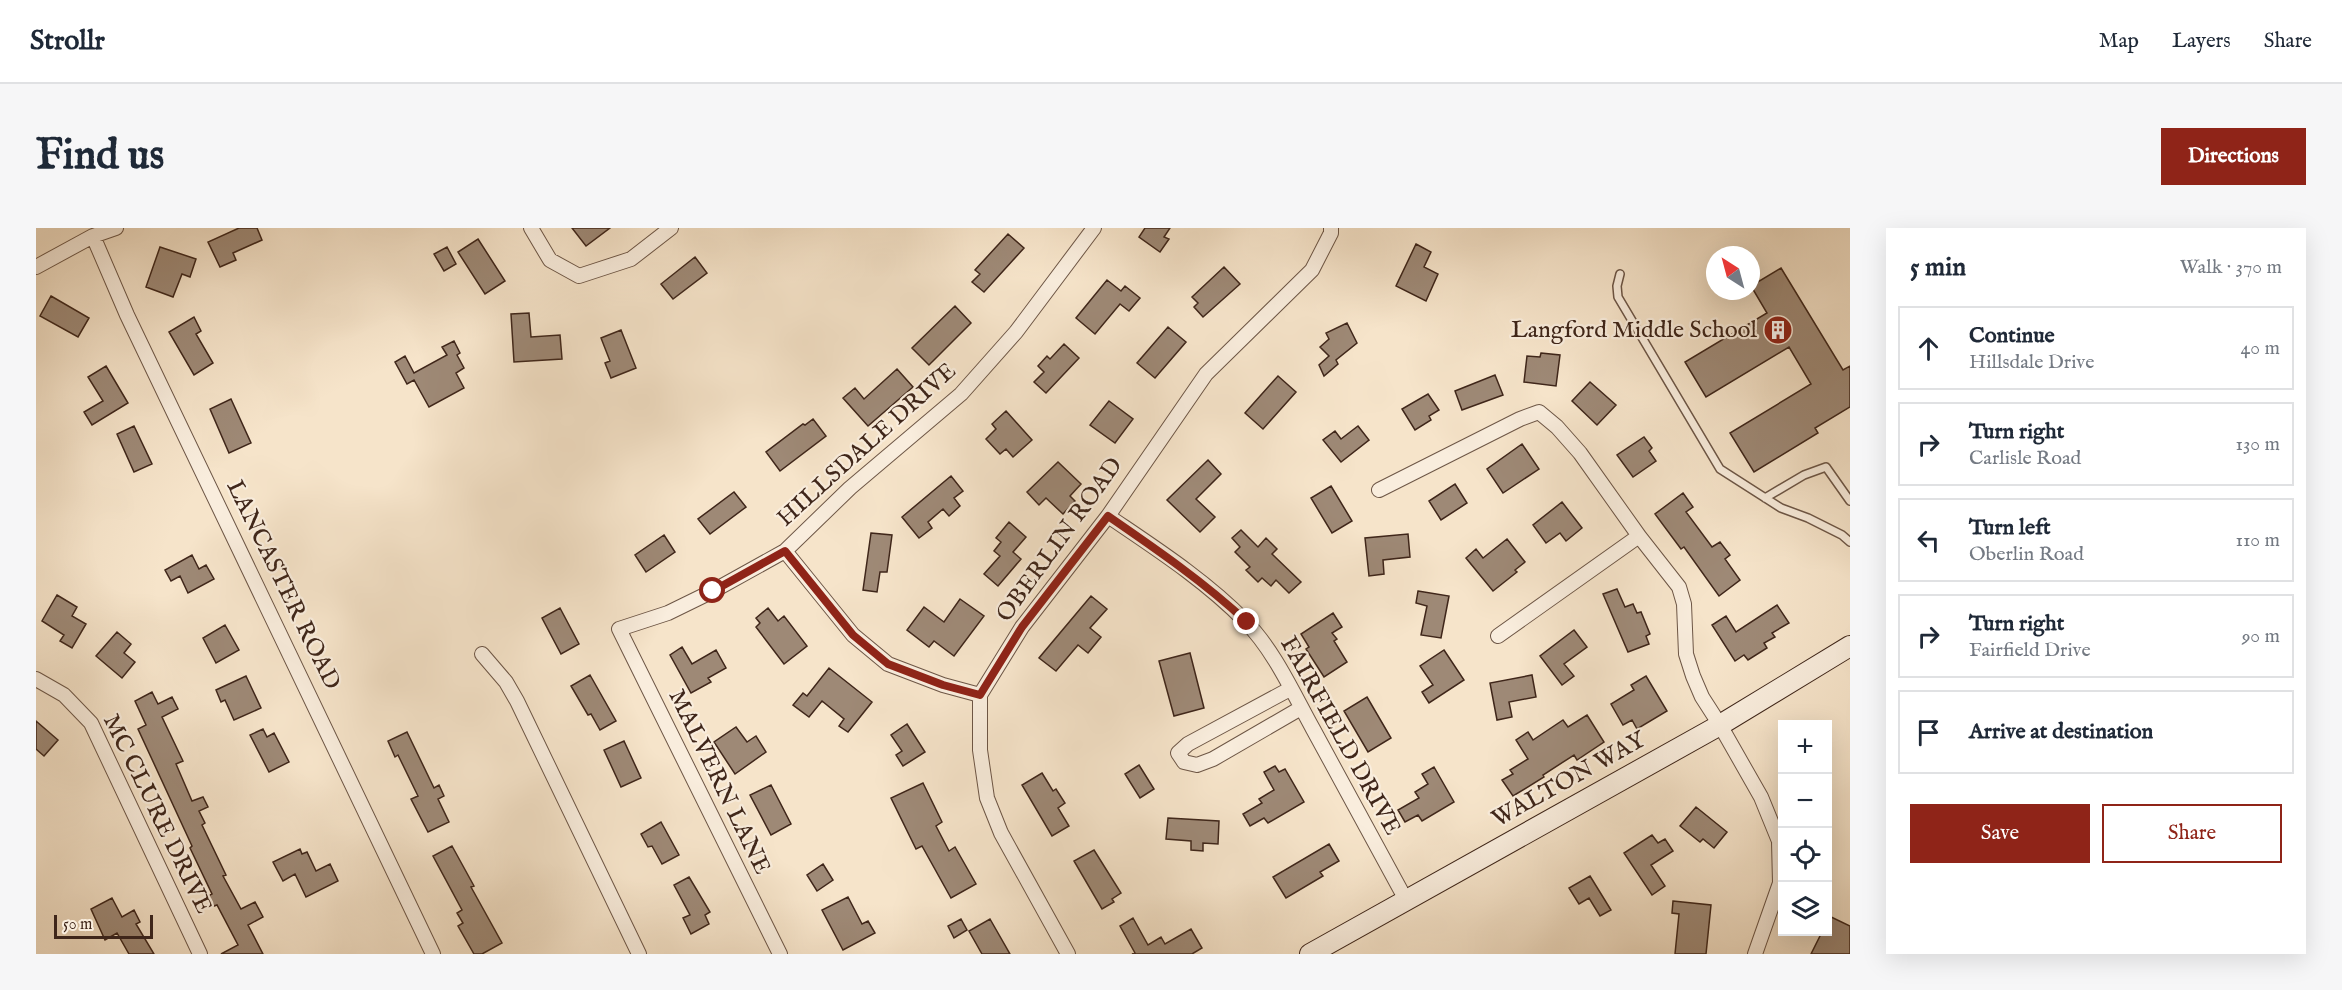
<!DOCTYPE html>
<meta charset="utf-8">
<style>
:root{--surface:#fff;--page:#f6f6f7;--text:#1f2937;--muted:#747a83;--line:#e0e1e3;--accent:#8f2418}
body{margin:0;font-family:"IM FELL English",serif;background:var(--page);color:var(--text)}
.controls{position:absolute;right:18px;bottom:18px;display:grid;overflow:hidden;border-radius:0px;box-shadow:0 6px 24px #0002}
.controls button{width:54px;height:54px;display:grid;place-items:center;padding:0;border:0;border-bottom:2px solid var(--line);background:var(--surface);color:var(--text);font:30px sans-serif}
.compass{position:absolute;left:1670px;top:18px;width:54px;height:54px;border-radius:50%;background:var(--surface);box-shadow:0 6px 24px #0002;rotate:324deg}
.scale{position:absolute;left:18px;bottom:15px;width:99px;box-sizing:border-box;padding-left:6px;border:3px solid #3f261a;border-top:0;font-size:16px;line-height:21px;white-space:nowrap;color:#3f261a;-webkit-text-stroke:4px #f9eddd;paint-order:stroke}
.stop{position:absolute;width:18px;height:18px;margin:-14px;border:4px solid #8f2418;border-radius:50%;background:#fff}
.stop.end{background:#8f2418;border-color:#fff;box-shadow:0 2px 6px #0008}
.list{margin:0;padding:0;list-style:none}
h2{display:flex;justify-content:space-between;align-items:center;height:78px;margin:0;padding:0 24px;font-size:26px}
h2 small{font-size:20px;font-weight:400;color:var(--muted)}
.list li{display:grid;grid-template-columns:39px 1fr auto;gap:18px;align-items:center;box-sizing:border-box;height:84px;margin:0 12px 12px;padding:0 12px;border:2px solid var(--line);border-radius:0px}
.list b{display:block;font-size:22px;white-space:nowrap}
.list p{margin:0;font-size:20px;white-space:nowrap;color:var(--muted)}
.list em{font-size:20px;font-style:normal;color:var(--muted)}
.actions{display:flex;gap:12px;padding:18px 24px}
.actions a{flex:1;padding:14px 0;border:2px solid var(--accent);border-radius:0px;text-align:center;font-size:21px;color:var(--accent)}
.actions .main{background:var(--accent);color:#fff}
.icon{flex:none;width:33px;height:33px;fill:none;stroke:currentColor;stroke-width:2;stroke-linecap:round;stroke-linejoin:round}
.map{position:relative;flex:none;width:1814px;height:726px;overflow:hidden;border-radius:0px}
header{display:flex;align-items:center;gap:36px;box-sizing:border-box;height:84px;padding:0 30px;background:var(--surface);border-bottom:2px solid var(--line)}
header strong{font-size:28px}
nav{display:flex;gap:33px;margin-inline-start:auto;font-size:21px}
.intro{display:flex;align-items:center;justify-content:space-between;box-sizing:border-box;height:144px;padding:0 36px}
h1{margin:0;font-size:42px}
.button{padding:15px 27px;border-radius:0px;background:var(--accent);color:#fff;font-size:21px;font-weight:700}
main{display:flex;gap:36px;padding:0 36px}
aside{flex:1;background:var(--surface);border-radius:0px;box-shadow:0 6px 24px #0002}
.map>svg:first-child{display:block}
.building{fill:#9e8976;stroke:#3f261a;stroke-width:1.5}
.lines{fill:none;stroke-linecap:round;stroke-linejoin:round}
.lane-casing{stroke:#6d5646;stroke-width:10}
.street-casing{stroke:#6d5646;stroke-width:16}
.secondary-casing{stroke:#3f261a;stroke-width:22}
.lane{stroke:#f9eddd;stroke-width:7}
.street{stroke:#f9eddd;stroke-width:14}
.secondary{stroke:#f9eddd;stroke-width:20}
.route{stroke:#8f2418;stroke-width:8}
.labels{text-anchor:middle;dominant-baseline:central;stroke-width:4.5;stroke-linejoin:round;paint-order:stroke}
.poi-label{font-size:24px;fill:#3f261a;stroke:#f9eddd;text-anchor:end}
.street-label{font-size:24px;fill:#3f261a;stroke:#f9eddd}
</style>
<header>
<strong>Strollr</strong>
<nav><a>Map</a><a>Layers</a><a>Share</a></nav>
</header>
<div class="intro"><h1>Find us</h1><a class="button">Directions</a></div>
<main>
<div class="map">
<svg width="1814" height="726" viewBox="0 0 1814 726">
<rect width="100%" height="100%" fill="#f6e4ca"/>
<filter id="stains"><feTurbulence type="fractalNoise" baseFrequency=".00333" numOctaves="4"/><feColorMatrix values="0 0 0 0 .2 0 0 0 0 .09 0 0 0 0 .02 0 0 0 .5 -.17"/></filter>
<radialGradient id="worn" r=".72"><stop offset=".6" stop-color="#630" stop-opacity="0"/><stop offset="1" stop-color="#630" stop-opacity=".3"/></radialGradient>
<path class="building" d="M203 0H221L226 12 197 25 200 32 184 39 172 14Z
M536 0H574L550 18Z
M1109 0H1134L1128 9 1133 11 1124 24 1103 9Z
M972 6 988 20 948 64 936 54 944 46 939 42Z
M442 11 469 53 449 66 422 24Z
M1380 16 1395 24 1388 39 1402 46 1390 73 1360 58Z
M124 19 160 31 154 49 146 46 137 69 110 59Z
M411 19 420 36 408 43 398 26Z
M659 29 671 45 637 71 625 56Z
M1188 39 1204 56 1167 89 1158 79 1162 75 1156 69Z
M1745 40 1807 142 1814 138V179L1779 200 1782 205 1718 244 1694 205 1775 156 1753 119 1670 169 1649 134 1731 85 1715 58Z
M1071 52 1085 63 1089 58 1104 70 1093 83 1084 76 1059 106 1040 90Z
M15 68 53 90 42 109 4 88Z
M919 78 935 95 893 137 876 120Z
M493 85 495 109 524 107 526 131 478 134 475 86Z
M158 89 165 103 160 106 177 135 158 147 133 104Z
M1311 95 1321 115 1300 132 1302 136 1288 148 1283 137 1293 128 1284 119 1293 111 1290 105Z
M1132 99 1150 114 1119 150 1101 135Z
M585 102 600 140 575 150 569 135 574 133 565 110Z
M418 113 424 125 421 127 428 140 420 145 428 160 393 179 378 152 371 156 359 134 369 128 378 145 411 127 406 119Z
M1028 116 1043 130 1010 165 998 154 1008 144 1002 138 1011 128 1014 131Z
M1505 125 1524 127 1520 158 1488 154 1491 128 1504 129Z
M70 138 92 175 56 197 48 184 67 173 52 149Z
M861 141 877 159 832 198 807 170 819 160 828 171Z
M1459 147 1467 167 1426 182 1419 163Z
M1242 148 1260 164 1227 201 1209 185Z
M1554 154 1580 177 1561 197 1536 173Z
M1392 166 1403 182 1393 188 1395 192 1379 202 1366 181Z
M195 171 215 215 193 225 174 181Z
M1073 173 1097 191 1079 215 1054 197Z
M970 183 996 212 977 229 970 221 964 226 950 211 960 201 956 196Z
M777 191 790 208 744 243 730 224 767 196 769 197Z
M98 198 116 236 98 244 81 206Z
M1322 198 1333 212 1305 234 1287 212 1299 203 1305 211Z
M1608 209 1616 220 1613 223 1620 233 1597 249 1581 227Z
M1486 216 1503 241 1467 265 1451 241Z
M1172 232 1185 246 1160 271 1179 289 1164 304 1131 272Z
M1022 234 1045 256 1034 268 1039 273 1027 286 1010 270 1003 277 991 264Z
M915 248 927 263 918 270 924 278 913 288 907 281 892 294 896 300 883 310 866 289Z
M1419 256 1431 275 1405 292 1393 273Z
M1295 258 1316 293 1296 305 1275 270Z
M698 264 710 279 674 306 662 291Z
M1647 265 1657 279 1650 284 1676 319 1684 314 1694 327 1689 331 1704 352 1683 368 1648 319 1645 321 1619 286Z
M1526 274 1546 300 1530 313 1524 305 1510 315 1497 297Z
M973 294 990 309 977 324 985 331 962 358 948 346 964 328 958 323 965 314 960 310Z
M1205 302 1222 319 1230 310 1241 321 1236 326 1265 354 1253 365 1240 352 1235 358 1226 350 1222 354 1210 342 1214 339 1199 324 1204 319 1196 310Z
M835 305 856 307 851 344H844L841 364 827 362Z
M1372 306 1374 329 1347 332 1348 346 1333 348 1329 310Z
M628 307 639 324 610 344 599 327Z
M1471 311 1489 334 1479 342 1481 344 1457 363 1430 330 1440 321 1447 330Z
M156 327 163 341 170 337 178 351 152 365 144 348 135 353 129 342Z
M1581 361 1589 379 1597 376 1601 385 1605 384 1614 406 1610 408 1613 416 1592 424 1567 366Z
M1382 363 1413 368 1405 410 1385 407 1391 378 1380 375Z
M21 367 41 379 36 388 50 396 36 420 24 413 28 407 6 393Z
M1055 368 1071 381 1054 400 1065 409 1052 425 1042 417 1020 443 1003 430Z
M924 371 948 388 918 428 898 413 893 419 871 402 888 379 908 394Z
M1741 377 1753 395 1736 405 1739 409 1728 415 1731 420 1712 432 1708 427 1699 433 1676 397 1690 388 1700 404Z
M524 380 543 416 525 426 506 390Z
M732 380 742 393 748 388 771 418 748 436 720 399 724 395 720 390Z
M1297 385 1306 399 1296 405 1301 411 1298 413 1311 434 1288 449 1270 421 1273 419 1265 406Z
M189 397 203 422 180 435 167 410Z
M1538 402 1551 419 1528 436 1538 448 1526 457 1504 428Z
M81 404 95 416 88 425 99 434 86 450 60 428Z
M646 419 656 436 680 422 690 440 672 450 675 454 655 465 634 427Z
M1408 422 1428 452 1393 475 1386 464 1397 457 1384 438Z
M1154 425 1168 480 1138 488 1123 433Z
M793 440 836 474 812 504 803 498 808 491 786 473 773 489 757 477 767 465 771 468Z
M554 447 580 493 564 502 555 486 552 487 535 458Z
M1496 447 1500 469 1473 474 1476 489 1461 492 1454 455Z
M210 448 225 480 198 492 189 472 185 474 180 462Z
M1610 448 1631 483 1601 501 1596 492 1587 497 1575 476 1598 462 1595 457Z
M116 464 122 476 136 469 142 481 126 489 147 533 140 536 156 573 167 569 172 579 163 583 169 595 166 597 190 647 187 648 205 681 219 674 227 689 212 697 227 726H185L202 717 181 677 178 678 172 668 176 666 154 620 156 618 102 501 110 497 99 473Z
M1331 469 1355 510 1332 524 1308 483Z
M1551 487 1568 514 1541 532 1538 527 1507 547 1508 549 1477 568 1466 552 1477 546 1474 542 1492 531 1480 512 1492 504 1497 512 1527 492 1532 499Z
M0 493 22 512 8 528 0 521Z
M871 496 889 524 867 538 860 527 866 523 855 507Z
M700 499 711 514 720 508 730 524 699 546 678 514Z
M227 501 231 509 238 505 253 534 233 544 214 507Z
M371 504 398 560 403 557 408 568 402 571 413 594 392 604 375 571 382 568 362 527 359 529 352 513Z
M588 513 605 550 585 559 568 522Z
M1103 537 1118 561 1104 570 1089 546Z
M1239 538 1243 544 1249 541 1268 574 1232 595 1228 590 1214 598 1207 586 1226 575 1223 571 1238 562 1228 544Z
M1398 539 1418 574 1386 593 1382 587 1369 594 1362 582 1383 570 1379 564 1392 556 1386 546Z
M1006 545 1017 563 1020 561 1029 575 1022 580 1033 598 1016 608 986 557Z
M887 555 906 594 900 598 913 623 919 619 940 656 915 670 886 618 880 621 855 570Z
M735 557 755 596 735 607 714 567Z
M1660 579 1691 604 1678 620 1667 611 1664 614 1644 598Z
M1132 590 1183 593 1182 616 1167 615V623L1155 622V613L1130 611Z
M625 594 643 627 626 636 616 618 612 619 605 606Z
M1616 607 1622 615 1629 611 1637 623 1615 637 1629 658 1616 667 1588 625Z
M1293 616 1303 633 1284 644 1287 648 1250 670 1237 649Z
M416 618 438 658 435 659 466 715 446 726H438L422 698 427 695 421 685 426 682 397 628Z
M264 621 266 626 271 624 280 643 294 636 302 653 270 669 259 646 247 653 237 634Z
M1058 622 1085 665 1076 671 1078 674 1066 681 1038 633Z
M787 636 797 652 781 663 771 647Z
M1554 648 1575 682 1564 688 1553 670 1543 676 1533 660Z
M653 649 674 684 669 687 673 696 655 706 647 690 654 687 638 657Z
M812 669 826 696 832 693 839 705 807 722 786 682Z
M76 670 86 689 98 682 104 694 100 696 118 726H93L81 705 69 712 55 681Z
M1637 673 1675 677 1670 726H1639L1643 686 1636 685Z
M1791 687 1814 698V726H1775L1786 704H1791Z
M1097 690 1112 717 1125 709 1129 716 1155 701 1166 720 1156 726H1096L1099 725 1084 698Z
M925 691 931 702 918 710 912 698Z
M954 691 974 726H946L933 703Z"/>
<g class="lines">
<g class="lane-casing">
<path id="lane" d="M1584 46 1581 58 1582 69 1684 241 1745 280 1772 290 1806 307 1814 314
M1729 270 1768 247 1790 239 1814 273"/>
</g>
<g class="street-casing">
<path id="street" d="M495 0 514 32 543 48 595 31 635 0
M57 8 91 87 397 726
M0 39 57 8 80 0
M1343 262 1484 191 1503 184 1521 199 1544 225 1603 308 1643 359 1648 376 1650 426 1657 448 1666 469 1684 497 1725 569 1743 613 1744 655 1719 726
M1072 288C1119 320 1169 352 1209 393 1238 422 1257 465 1277 501 1308 558 1339 615 1370 672
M749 323 817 407 852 436 907 457 944 467
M1462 408 1603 308
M446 426 470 454 481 473 603 726
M0 451 28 467 55 495 164 726
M1254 461 1152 516 1142 525 1148 534 1161 537 1177 531 1265 480
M744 726 583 401 632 385 677 363 749 323 814 260 925 166 980 104 1058 0
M1032 726 965 605 951 570 944 522V467L986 399 1072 288 1170 146 1276 42 1295 5V0"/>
</g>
<g class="secondary-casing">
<path id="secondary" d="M1274 726 1684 497 1814 418"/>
</g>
<use href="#lane" class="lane"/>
<use href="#street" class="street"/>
<use href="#secondary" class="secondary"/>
</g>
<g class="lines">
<path class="route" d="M677 363 749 323 817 407 852 436 907 457 944 467 986 399 1072 288C1120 321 1168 354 1211 394"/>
</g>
<defs>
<g id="building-disc" transform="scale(1.5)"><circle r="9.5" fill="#8f2418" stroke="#f9eddd"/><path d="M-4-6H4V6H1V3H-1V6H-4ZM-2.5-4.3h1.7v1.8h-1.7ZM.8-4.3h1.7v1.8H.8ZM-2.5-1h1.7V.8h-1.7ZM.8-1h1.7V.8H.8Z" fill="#fff"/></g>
</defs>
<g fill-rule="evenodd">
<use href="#building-disc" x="1742" y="102"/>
</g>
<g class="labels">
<g class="poi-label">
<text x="1721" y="102">Langford Middle School</text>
</g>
<g class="street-label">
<text transform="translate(831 217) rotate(-42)">HILLSDALE DRIVE</text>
<text transform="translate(1024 312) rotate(-54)">OBERLIN ROAD</text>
<text transform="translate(247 357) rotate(64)">LANCASTER ROAD</text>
<text transform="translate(1304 508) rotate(61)">FAIRFIELD DRIVE</text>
<text transform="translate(1533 552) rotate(-29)">WALTON WAY</text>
<text transform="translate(683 554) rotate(64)">MALVERN LANE</text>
<text transform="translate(121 586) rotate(64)">MC CLURE DRIVE</text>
</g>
</g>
<rect width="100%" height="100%" filter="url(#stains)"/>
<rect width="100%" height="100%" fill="url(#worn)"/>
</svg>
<div class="controls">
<button>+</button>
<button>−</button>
<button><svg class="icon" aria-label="locate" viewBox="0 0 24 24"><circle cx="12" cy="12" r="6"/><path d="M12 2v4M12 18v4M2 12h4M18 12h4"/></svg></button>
<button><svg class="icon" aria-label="layers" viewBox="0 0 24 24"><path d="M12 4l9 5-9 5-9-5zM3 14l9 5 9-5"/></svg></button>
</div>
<svg class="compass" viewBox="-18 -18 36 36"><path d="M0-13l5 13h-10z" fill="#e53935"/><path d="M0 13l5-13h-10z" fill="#747a83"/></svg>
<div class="scale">50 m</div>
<div class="stop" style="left:677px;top:363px"></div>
<div class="stop end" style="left:1211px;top:394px"></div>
</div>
<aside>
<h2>5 min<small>Walk · 370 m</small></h2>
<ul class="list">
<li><svg class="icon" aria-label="ahead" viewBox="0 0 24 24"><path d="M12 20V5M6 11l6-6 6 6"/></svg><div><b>Continue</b><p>Hillsdale Drive</p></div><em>40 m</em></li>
<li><svg class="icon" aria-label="right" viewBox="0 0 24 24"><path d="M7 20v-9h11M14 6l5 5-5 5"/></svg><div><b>Turn right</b><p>Carlisle Road</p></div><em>130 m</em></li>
<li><svg class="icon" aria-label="left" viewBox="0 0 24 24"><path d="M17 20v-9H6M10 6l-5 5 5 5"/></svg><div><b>Turn left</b><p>Oberlin Road</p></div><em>110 m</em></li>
<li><svg class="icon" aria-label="right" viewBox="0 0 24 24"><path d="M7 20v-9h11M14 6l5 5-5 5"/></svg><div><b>Turn right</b><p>Fairfield Drive</p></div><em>90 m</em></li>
<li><svg class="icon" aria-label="arrive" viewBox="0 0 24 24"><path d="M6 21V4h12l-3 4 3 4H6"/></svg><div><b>Arrive at destination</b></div></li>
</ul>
<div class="actions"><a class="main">Save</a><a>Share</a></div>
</aside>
</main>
